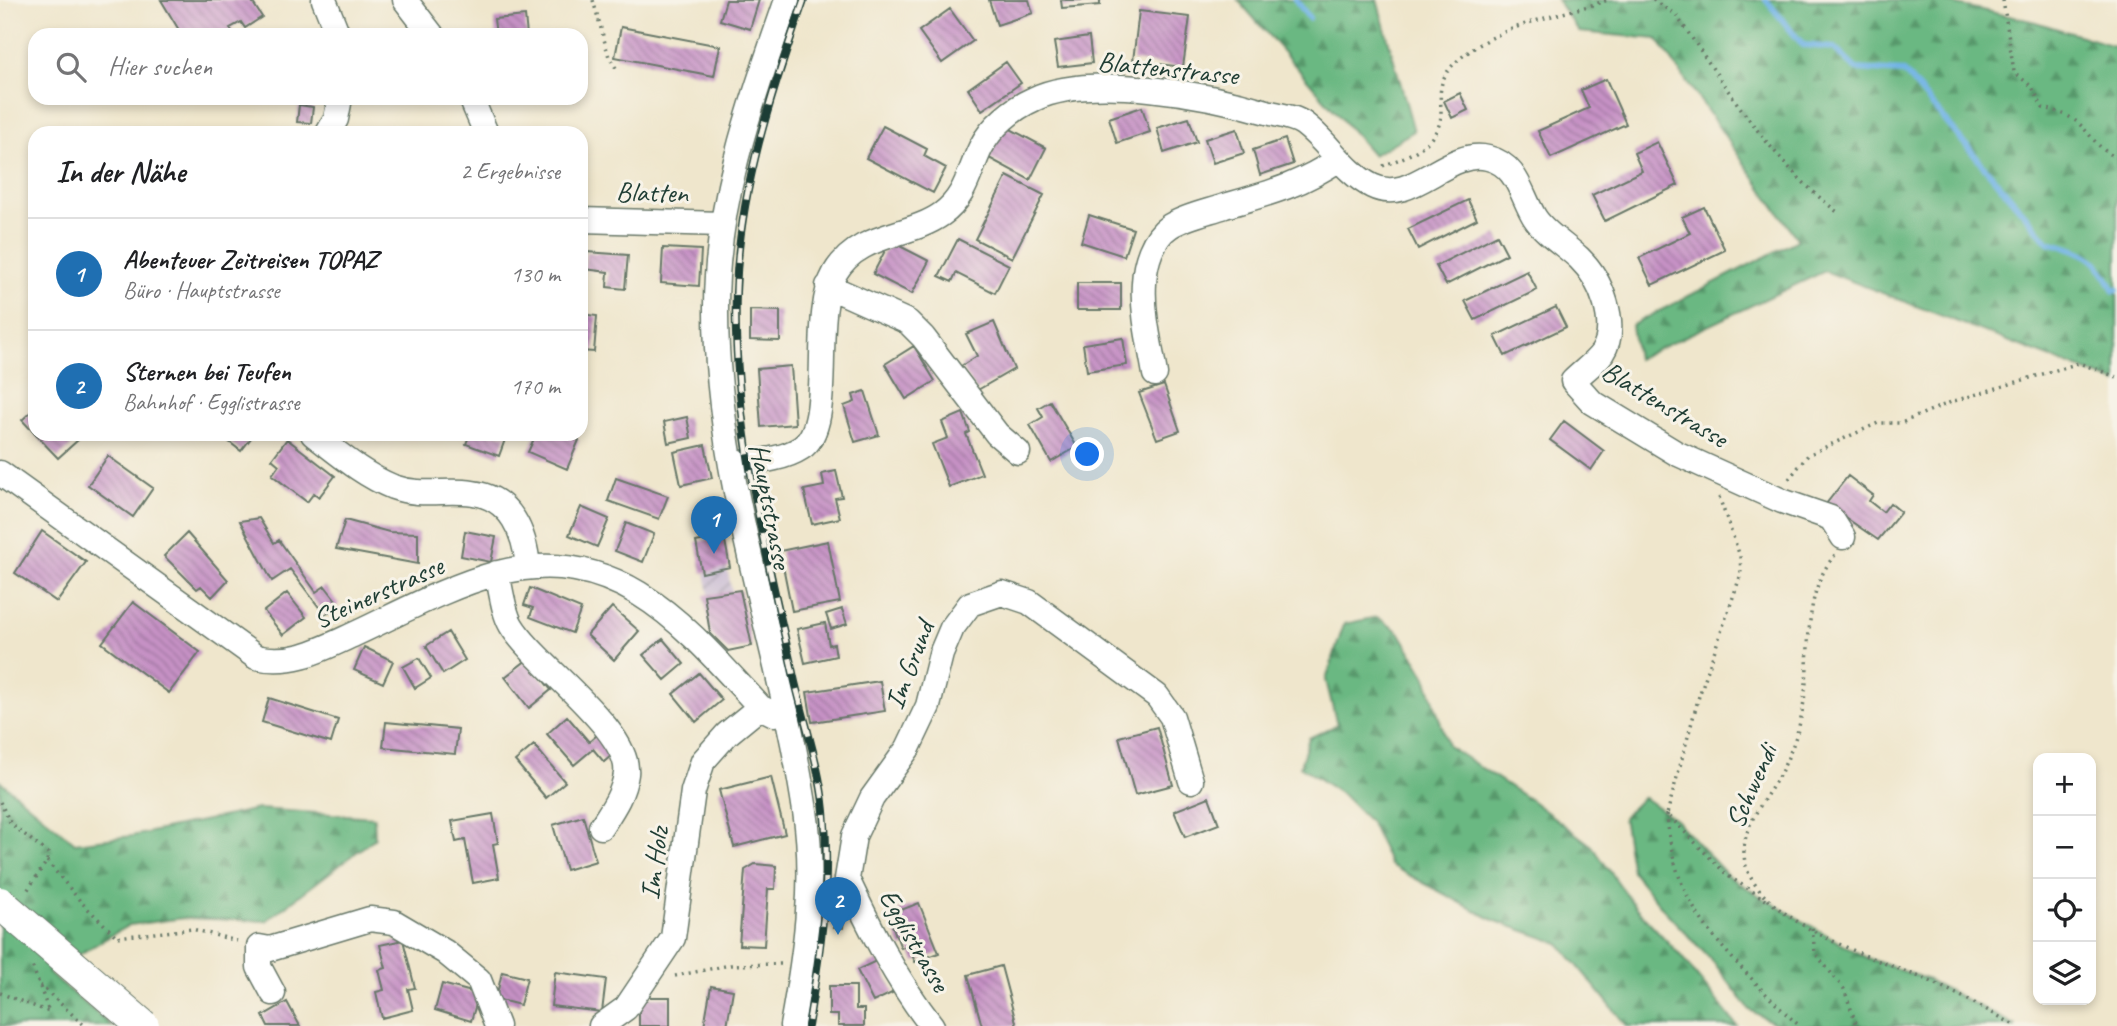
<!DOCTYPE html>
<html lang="de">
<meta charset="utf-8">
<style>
:root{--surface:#fff;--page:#f6f6f6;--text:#202124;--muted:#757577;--line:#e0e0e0;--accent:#1f6fb2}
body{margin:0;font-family:Caveat,sans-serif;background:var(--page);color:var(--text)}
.controls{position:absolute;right:21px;bottom:21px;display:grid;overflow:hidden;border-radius:14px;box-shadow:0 4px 10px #0003}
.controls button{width:63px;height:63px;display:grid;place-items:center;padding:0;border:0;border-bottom:2px solid var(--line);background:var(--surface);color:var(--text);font:35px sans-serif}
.you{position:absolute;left:1088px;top:455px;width:24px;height:24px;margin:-18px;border:5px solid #fff;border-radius:50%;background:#1a73e8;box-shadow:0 0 0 10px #1a73e833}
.badge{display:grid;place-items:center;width:46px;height:46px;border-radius:50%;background:var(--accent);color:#fff;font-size:23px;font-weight:700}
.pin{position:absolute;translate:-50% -58px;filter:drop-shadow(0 2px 4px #0008)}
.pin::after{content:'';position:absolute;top:37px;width:24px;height:21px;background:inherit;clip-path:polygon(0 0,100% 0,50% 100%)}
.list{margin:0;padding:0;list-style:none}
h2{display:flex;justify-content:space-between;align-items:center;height:91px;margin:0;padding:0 28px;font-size:30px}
h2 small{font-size:23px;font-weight:400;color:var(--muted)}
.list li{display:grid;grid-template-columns:46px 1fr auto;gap:21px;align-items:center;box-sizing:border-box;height:112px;padding:0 28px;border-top:2px solid var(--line)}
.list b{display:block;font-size:26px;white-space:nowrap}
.list p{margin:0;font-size:23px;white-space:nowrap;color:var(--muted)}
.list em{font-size:23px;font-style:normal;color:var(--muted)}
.icon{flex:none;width:38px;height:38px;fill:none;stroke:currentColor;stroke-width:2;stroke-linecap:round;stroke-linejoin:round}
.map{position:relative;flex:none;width:2117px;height:1026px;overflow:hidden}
.search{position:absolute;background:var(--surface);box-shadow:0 4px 10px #0003;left:28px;top:28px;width:560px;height:77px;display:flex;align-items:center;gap:18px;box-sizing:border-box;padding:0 24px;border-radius:21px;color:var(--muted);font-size:26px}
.panel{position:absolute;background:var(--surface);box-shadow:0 4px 10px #0003;left:28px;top:126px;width:560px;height:315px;border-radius:21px}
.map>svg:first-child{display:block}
.industrial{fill:url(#industrial-furrows)}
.forest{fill:url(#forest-firs);stroke:#447a5b;stroke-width:2}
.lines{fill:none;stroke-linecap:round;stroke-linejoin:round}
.stream{stroke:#70b3e6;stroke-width:6}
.building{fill:url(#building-back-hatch)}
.minor-casing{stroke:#687869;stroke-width:27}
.path{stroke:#687869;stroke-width:3.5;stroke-dasharray:2 5;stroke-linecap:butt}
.minor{stroke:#fff;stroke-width:24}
.rail-casing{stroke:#1f3d34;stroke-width:8}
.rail{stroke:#f7f3e8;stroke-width:5;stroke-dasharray:16;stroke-linecap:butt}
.major-bridge-casing{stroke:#687869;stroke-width:34;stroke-linecap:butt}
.major-bridge{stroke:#fff;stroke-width:32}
.labels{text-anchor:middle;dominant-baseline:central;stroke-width:6;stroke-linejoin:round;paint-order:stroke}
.street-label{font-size:28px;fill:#1f3d34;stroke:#f7f3e8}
</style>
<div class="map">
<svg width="2117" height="1026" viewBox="0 0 2117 1026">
<defs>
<pattern id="industrial-furrows" width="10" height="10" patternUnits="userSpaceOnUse" patternTransform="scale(1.75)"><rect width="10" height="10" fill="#ccbfd4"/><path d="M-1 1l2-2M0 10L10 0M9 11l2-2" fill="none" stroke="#a59cad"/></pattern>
<pattern id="forest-firs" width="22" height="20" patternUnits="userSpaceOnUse" patternTransform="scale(1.75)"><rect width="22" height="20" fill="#6ab882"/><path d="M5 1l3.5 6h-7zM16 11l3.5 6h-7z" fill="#57976b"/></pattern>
<pattern id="building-back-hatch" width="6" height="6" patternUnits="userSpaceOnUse" patternTransform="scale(1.75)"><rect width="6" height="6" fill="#c691c5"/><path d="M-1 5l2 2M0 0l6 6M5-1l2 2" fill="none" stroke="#a078a1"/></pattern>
</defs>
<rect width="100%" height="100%" fill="#f7f3e8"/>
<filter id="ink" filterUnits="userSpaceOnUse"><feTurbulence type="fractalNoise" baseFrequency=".0143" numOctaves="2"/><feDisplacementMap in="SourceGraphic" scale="14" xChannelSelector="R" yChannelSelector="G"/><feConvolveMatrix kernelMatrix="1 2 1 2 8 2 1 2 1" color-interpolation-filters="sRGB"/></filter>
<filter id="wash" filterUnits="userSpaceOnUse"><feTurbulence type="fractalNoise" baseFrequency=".00686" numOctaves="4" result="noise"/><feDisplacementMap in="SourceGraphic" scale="28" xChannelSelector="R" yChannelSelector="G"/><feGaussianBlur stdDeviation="1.57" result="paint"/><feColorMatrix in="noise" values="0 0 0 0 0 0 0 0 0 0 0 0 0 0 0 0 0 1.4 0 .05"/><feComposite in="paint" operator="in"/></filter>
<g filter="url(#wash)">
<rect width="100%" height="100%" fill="#efe6cc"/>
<path class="industrial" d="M727 568 732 591 709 594 705 573Z"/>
<path class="forest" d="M1238 0H1377L1414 131 1373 155Z
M1557 0H1935L2032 21 2117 47V383L1825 271 1637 359 1632 325 1798 240 1657 39 1579 32Z
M1377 617 1399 632 1426 677 1448 746 1532 801 1592 846 1636 908 1680 955 1737 1026H1627L1559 943 1493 920 1390 865 1371 823 1343 795 1300 766 1309 738 1337 725 1326 680 1344 624Z
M0 781 75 843 132 836 258 809 374 817 375 838 266 921 184 918 129 925 48 973 112 1026H0Z
M1643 797 1676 820 1728 876 1768 901 1867 958 1928 980 2016 1026H1779L1750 1010 1714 963 1664 910 1632 871 1623 817Z"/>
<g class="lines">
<path class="stream" d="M1296 0 1309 18
M1766 0 1803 45 1834 48 1856 69 1904 72 2048 242C2084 251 2098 256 2114 291L2117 290"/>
</g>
<g id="blocks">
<path class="building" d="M161 0H251L262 17 245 28 241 22 230 28 235 35H182Z
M726 0H759L750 29 720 20Z
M989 0H1029L1033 13 997 25Z
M1061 0H1100V5L1062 8Z
M950 9 973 41 942 63 919 31Z
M1139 11 1190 17 1183 67 1133 61Z
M525 16 527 35H496L494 19Z
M621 27 720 46 714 76 615 57Z
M1089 37 1092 63 1058 67 1054 42Z
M1006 62 1021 83 982 110 968 89Z
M1606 79 1626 124 1551 158 1538 131 1589 108 1581 90Z
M1460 93 1468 110 1452 118 1444 101Z
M299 105 313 107 311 123 297 122Z
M1142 107 1150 132 1117 143 1109 118Z
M1189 118 1197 142 1164 153 1157 128Z
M883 126 927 149 924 156 946 168 933 193 866 158Z
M1005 126 1046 148 1030 180 989 158Z
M1237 129 1244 153 1213 163 1205 139Z
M1285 139 1293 164 1260 175 1253 150Z
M1657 142 1678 185 1605 221 1592 195 1642 171 1634 153Z
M1007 176 1044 195 1012 258 975 239Z
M1468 200 1477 219 1418 249 1408 229Z
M1704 207 1725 250 1652 285 1639 258 1690 233 1682 217Z
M1089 215 1133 229 1124 256 1081 242Z
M1497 235 1507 254 1446 285 1436 266Z
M958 239 1009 265 995 293 956 273 952 282 939 276Z
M890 241 929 261 912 294 873 274Z
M663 248 701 250 699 286 661 283Z
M586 252 628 255 625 289 607 287 608 272 584 269Z
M1527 271 1537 290 1475 320 1465 301Z
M1077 283H1121V310H1077Z
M1556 307 1566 327 1505 356 1495 336Z
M750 310 780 311V341L750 340Z
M581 314 597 316 594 352 581 351Z
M994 322 1014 369 976 391 961 366 977 356 966 334Z
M1123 338 1127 365 1087 371 1083 344Z
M914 346 935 381 906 399 885 364Z
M791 366 795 424 761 427 757 369Z
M1164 385 1180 431 1157 439 1139 393Z
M865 391 879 435 855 442 844 406 855 402 853 395Z
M1050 401 1077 447 1051 462 1030 425 1043 417 1038 408Z
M35 408V434L22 420Z
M963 413 970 432 966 434 982 474 949 487 932 444 948 438 942 422Z
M687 417 691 438 668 443 664 422Z
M1564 421 1604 451 1591 470 1550 440Z
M35 434H72L78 440 58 458Z
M219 434H254L241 451Z
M470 434H507L499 456 466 444Z
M536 434H566L579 440 567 469 528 452Z
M287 439 335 476 319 497 314 493 307 502 272 475 279 465 272 459Z
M705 445 712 478 681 485 674 452Z
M108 456 153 488 133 517 88 485Z
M836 471 842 497 835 498 840 518 812 524 804 490 824 486 822 474Z
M1848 476 1873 495 1869 501 1883 512 1890 503 1901 512 1878 540 1826 504Z
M616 478 668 496 659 519 608 501Z
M581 507 609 519 597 547 569 535Z
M259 518 274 543 279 540 316 592 325 586 339 604 325 615 290 569 272 581 240 521Z
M345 520 389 532 418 533V564L336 549Z
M626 523 654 534 643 562 615 551Z
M42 531 86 562 57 602 15 573Z
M465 531 496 537 491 562 461 556Z
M187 533 228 580 212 597 201 586 197 589 164 556Z
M724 536 730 567 702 573 696 542Z
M828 541 840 602 792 611 780 551Z
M530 588 581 609 572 633 530 617 533 608 524 605Z
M740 590 752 646 728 651 710 633 704 595Z
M287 593 306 617 283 635 264 611Z
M133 602 200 652 169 693 102 643Z
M612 607 639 631 614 660 587 635Z
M842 609 847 624 831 629 826 614Z
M825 623 829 645 834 644 836 656 805 663 797 629Z
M448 632 465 660 443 674 426 646Z
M663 639 684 664 665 680 643 655Z
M364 647 393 661 383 683 354 670Z
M419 658 431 678 415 688 403 667Z
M527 660 551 690 529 708 505 677Z
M699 673 722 700 696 722 673 694Z
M880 681 885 711 812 722 807 692Z
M269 698 338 720 331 743 262 722Z
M567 716 589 742 597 735 613 754 604 762 593 749 574 765 547 734Z
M386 722 458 729 455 754 383 747Z
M1157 727 1173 785 1135 795 1119 737Z
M534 745 565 782 546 798 515 761Z
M771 777 785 834 734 847 719 790Z
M1209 797 1219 824 1185 837 1174 811Z
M493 814 498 843 493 844 499 878 473 883 465 840 456 842 452 821Z
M583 816 596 861 566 870 553 825Z
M755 864 776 866 775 889H768L764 946 739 945 745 870Z
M919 903 939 953 915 962 908 945 901 948 888 915Z
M836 909 845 910 843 928 834 927Z
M403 940 415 988 408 989 413 1010 382 1018 376 992 384 990 379 970 386 968 380 945Z
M878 960 894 992 873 1002 857 970Z
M1001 966 1017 1026H982L968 975Z
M502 972 527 978 520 1005 496 999Z
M555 972 606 979 602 1012 551 1006Z
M442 984 479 994 471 1021 435 1010Z
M711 986 733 990 727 1026H704Z
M829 986H856V1009H864V1026H838V1015H829Z
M639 997H670V1026H639Z
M287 1002 300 1026H268L263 1016Z"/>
</g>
</g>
<g filter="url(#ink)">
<use href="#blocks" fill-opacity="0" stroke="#687869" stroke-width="2"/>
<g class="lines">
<g class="minor-casing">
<path id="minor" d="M324 0 338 35
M405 0 432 35
M787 0C752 101 716 199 716 307 715 480 780 642 805 811 816 883 805 955 792 1026
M471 98 486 133
M328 133 336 119 340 98
M581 220 722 224
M828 286 908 322 923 337 997 434 1018 452
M1155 374C1150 344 1142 314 1144 283 1145 263 1152 238 1170 226 1186 216 1207 212 1225 206 1270 193 1301 185 1339 159
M313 434C338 453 363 475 393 487 421 497 446 489 473 493 511 498 525 533 528 567
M731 464C754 461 781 461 801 448 837 425 809 318 835 273 859 232 908 238 942 214 966 197 969 171 981 147 991 127 1013 108 1034 99 1089 72 1210 95 1267 112 1278 115 1295 117 1304 124 1328 142 1345 173 1372 186 1412 206 1447 148 1488 158 1518 165 1521 196 1535 218 1545 233 1565 245 1579 258 1601 279 1620 325 1602 353 1595 363 1582 372 1573 381L1592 402 1676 453 1782 501 1831 518 1843 537
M0 473 256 657C293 666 324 648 357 633 402 612 449 586 498 573 619 542 687 628 760 707L774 714 785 712
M497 573C501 589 503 611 511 625 533 663 632 731 626 774 623 795 612 810 601 827
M847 879 854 836 872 798 908 748 928 706 941 654 952 628 970 604 1002 593 1029 602 1157 696 1172 717 1191 781
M847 879C871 930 897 981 932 1026
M273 993 259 967V947L270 949 370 919 394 922 445 952 479 980 497 1026
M601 1026 626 1008 673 938 693 791 703 761 727 734 760 707"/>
</g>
<path class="path" d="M593 0 609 57 618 71
M1653 0 1676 15C1725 85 1771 162 1840 214
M2003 0 2014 72 2032 87 2043 108C2092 118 2082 140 2117 158
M1383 166C1402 158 1426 150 1436 131 1450 109 1427 89 1456 62 1498 24 1556 17 1608 0
M1789 479 1808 455 1878 423H1901L1951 402 2079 363 2117 377
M1719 497 1740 556 1741 574 1699 696 1667 814 1728 876 1766 900
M1835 555C1799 597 1813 660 1802 712 1799 731 1790 755 1781 772 1768 797 1743 823 1744 853 1745 918 1877 959 1927 980 1957 993 1987 1010 2016 1026
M0 802 11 824 48 853 47 861 27 891
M1667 814C1672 888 1700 925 1750 977 1766 994 1782 1011 1800 1026
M47 861 81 902 117 937 192 929 237 941
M1812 928 1815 953 1844 989 1857 1026
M675 976 730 965 782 964
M40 985 85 1026
M0 993 49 1012 32 965"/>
<use href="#minor" class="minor"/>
<g class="rail-casing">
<path id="rail" d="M804 0C771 94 739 191 736 292 732 423 767 556 795 682 805 724 820 768 824 811 831 885 820 953 808 1026"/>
</g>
<use href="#rail" class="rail"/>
<g class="major-bridge-casing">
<path id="major-bridge" d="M0 903 143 1026"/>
</g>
<use href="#major-bridge" class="major-bridge"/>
</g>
</g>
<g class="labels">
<g class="street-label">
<text transform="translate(1168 68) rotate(6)">Blattenstrasse</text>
<text transform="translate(652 192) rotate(1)">Blatten</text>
<text transform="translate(1665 404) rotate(31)">Blattenstrasse</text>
<text transform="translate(771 506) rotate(79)">Hauptstrasse</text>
<text transform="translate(378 592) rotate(-24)">Steinerstrasse</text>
<text transform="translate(909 665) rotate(-69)">Im Grund</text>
<text transform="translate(1751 786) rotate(-66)">Schwendi</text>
<text transform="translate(654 863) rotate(-82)">Im Holz</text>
<text transform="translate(915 940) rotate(60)">Egglistrasse</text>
</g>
</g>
</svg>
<div class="controls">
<button>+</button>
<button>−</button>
<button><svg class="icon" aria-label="locate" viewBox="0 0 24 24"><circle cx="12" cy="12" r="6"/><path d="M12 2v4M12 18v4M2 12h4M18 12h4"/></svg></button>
<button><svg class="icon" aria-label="layers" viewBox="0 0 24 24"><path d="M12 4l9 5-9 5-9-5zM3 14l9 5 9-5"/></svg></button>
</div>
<div class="you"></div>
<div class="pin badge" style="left:714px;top:554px">1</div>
<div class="pin badge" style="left:838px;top:935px">2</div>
<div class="search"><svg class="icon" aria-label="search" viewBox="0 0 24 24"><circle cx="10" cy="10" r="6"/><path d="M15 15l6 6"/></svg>Hier suchen</div>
<section class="panel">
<h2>In der Nähe<small>2 Ergebnisse</small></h2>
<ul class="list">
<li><span class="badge">1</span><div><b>Abenteuer Zeitreisen TOPAZ</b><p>Büro · Hauptstrasse</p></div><em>130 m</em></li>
<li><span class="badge">2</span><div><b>Sternen bei Teufen</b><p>Bahnhof · Egglistrasse</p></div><em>170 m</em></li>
</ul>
</section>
</div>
